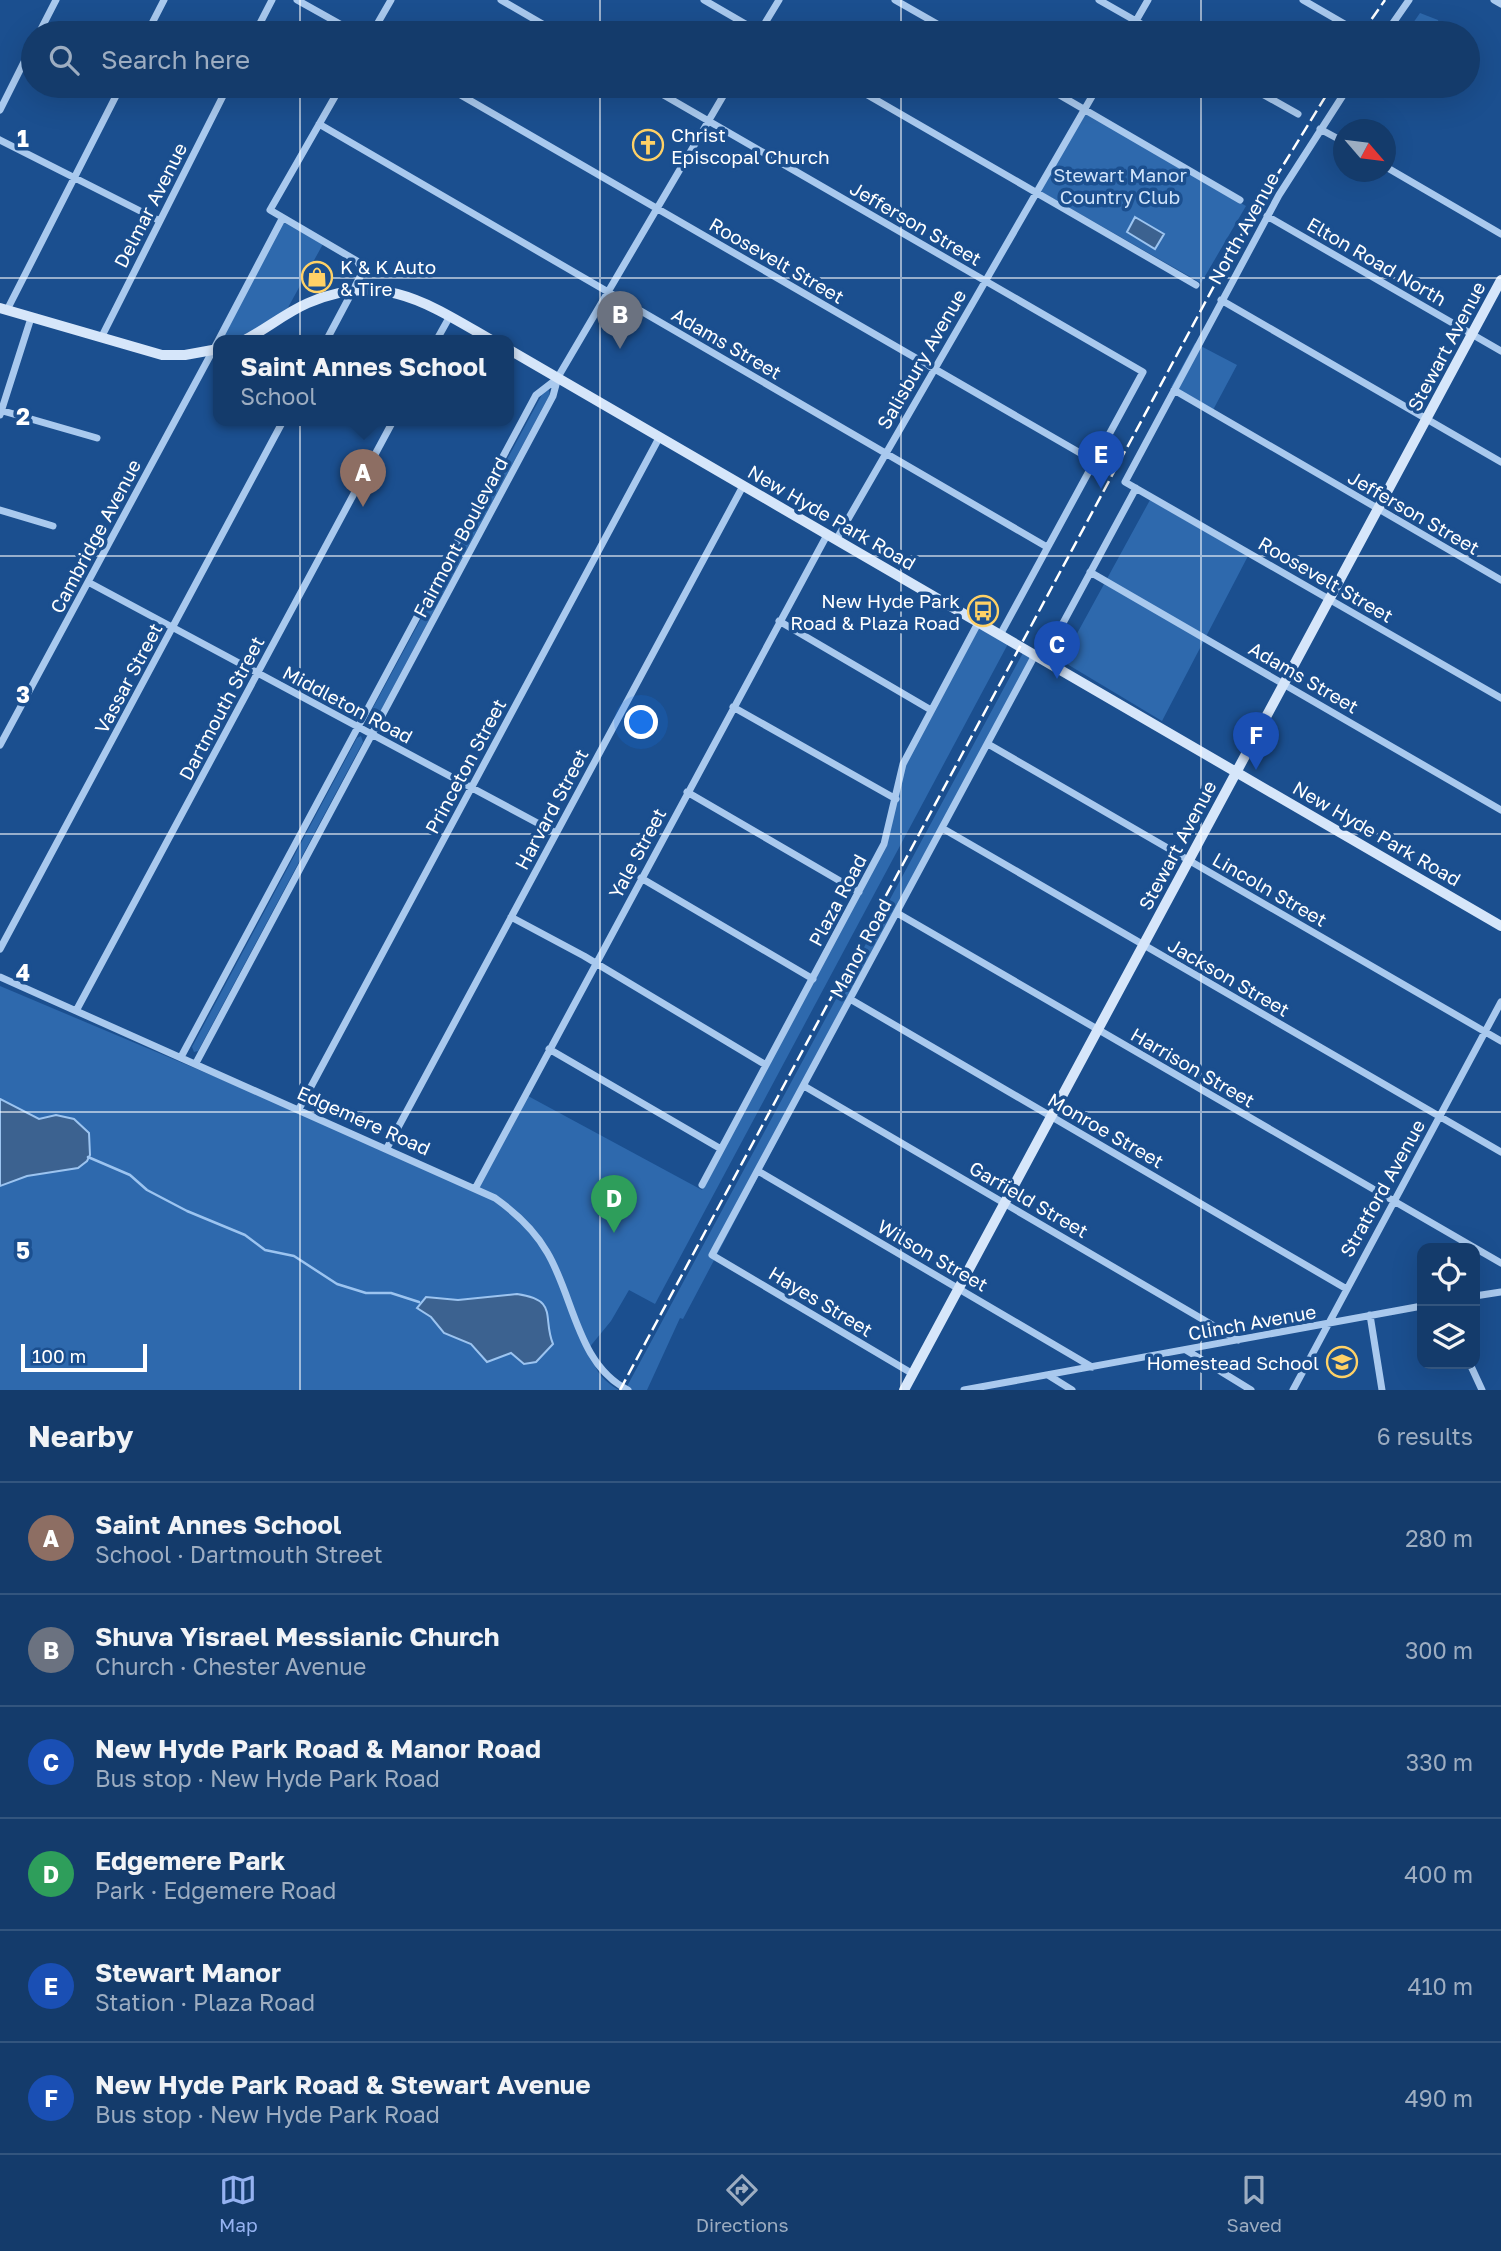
<!DOCTYPE html>
<meta charset="utf-8">
<style>
:root{--surface:#143b6b;--page:#1d4271;--text:#f1f3f6;--muted:#9dadc1;--line:#33557e;--accent:#95b2f1}
body{margin:0;font-family:"Golos Text",sans-serif;background:var(--page);color:var(--text)}
.controls{position:absolute;right:21px;bottom:21px;display:grid;overflow:hidden;border-radius:14px;box-shadow:0 7px 28px #0002}
.controls button{width:63px;height:63px;display:grid;place-items:center;padding:0;border:0;border-bottom:2px solid var(--line);background:var(--surface);color:var(--text);font:35px sans-serif}
.compass{position:absolute;left:1333px;top:119px;width:63px;height:63px;border-radius:50%;background:var(--surface);box-shadow:0 7px 28px #0002;rotate:118deg}
.scale{position:absolute;left:21px;bottom:18px;width:126px;box-sizing:border-box;padding-left:7px;border:4px solid #fff;border-top:0;font-size:19px;line-height:24px;white-space:nowrap;color:#fff;-webkit-text-stroke:5px #1b4f8f;paint-order:stroke}
.you{position:absolute;left:642px;top:723px;width:24px;height:24px;margin:-18px;border:5px solid #fff;border-radius:50%;background:#1a73e8;box-shadow:0 0 0 10px #1a73e833}
.badge{display:grid;place-items:center;width:46px;height:46px;border-radius:50%;background:var(--accent);color:#fff;font-size:23px;font-weight:700}
.pin{position:absolute;translate:-50% -58px;filter:drop-shadow(0 2px 4px #0008)}
.pin::after{content:'';position:absolute;top:37px;width:24px;height:21px;background:inherit;clip-path:polygon(0 0,100% 0,50% 100%)}
.popup{position:absolute;left:213px;top:335px;width:301px;height:91px;box-sizing:border-box;display:grid;place-content:center;border-radius:14px;background:var(--surface);filter:drop-shadow(0 2px 5px #0005);font-size:23px;white-space:nowrap;color:var(--muted)}
.popup b{font-size:26px;color:var(--text)}
.popup::after{content:'';position:absolute;left:50%;top:100%;margin-left:-14px;border:14px solid transparent;border-top-color:var(--surface)}
.list{margin:0;padding:0;list-style:none}
h2{display:flex;justify-content:space-between;align-items:center;height:91px;margin:0;padding:0 28px;font-size:30px}
h2 small{font-size:23px;font-weight:400;color:var(--muted)}
.list li{display:grid;grid-template-columns:46px 1fr auto;gap:21px;align-items:center;box-sizing:border-box;height:112px;padding:0 28px;border-top:2px solid var(--line)}
.list b{display:block;font-size:26px;white-space:nowrap}
.list p{margin:0;font-size:23px;white-space:nowrap;color:var(--muted)}
.list em{font-size:23px;font-style:normal;color:var(--muted)}
.icon{flex:none;width:38px;height:38px;fill:none;stroke:currentColor;stroke-width:2;stroke-linecap:round;stroke-linejoin:round}
.map{position:relative;flex:none;width:1501px;height:1390px;overflow:hidden}
.search{position:absolute;background:var(--surface);box-shadow:0 7px 28px #0002;left:21px;right:21px;top:21px;height:77px;display:flex;align-items:center;gap:18px;box-sizing:border-box;padding:0 24px;border-radius:38px;color:var(--muted);font-size:26px}
.sheet{height:763px;background:var(--surface)}
nav{display:flex;justify-content:space-around;align-items:center;box-sizing:border-box;height:98px;border-top:2px solid var(--line);background:var(--surface);font-size:19px;color:var(--muted)}
nav a{display:grid;justify-items:center;gap:4px}
nav .on{color:var(--accent)}
.map>svg:first-child{display:block}
.green{fill:#2e69ad}
.water{fill:#3c6290;stroke:#9cc4f0;stroke-width:2}
.lines{fill:none;stroke-linecap:round;stroke-linejoin:round}
.stream{stroke:#9cc4f0;stroke-width:2.5}
.street{stroke:#a9c9ee;stroke-width:7}
.secondary{stroke:#d6e6fa;stroke-width:10}
.rail{stroke:#fff;stroke-width:2.5;stroke-dasharray:12 5;stroke-linecap:butt}
.grid{fill:none;stroke:#fff;stroke-width:2;stroke-opacity:0.55}
.labels{text-anchor:middle;dominant-baseline:central;stroke-width:7;stroke-linejoin:round;paint-order:stroke}
.poi-label{font-size:19px;fill:#fff;stroke:#1b4f8f;text-anchor:start}
.park-label{font-size:19px;fill:#cfe3fa;stroke:#1b4f8f}
.street-label{font-size:19px;fill:#fff;stroke:#1b4f8f}
.grid-label{font-size:23px;text-anchor:middle;font-weight:bold;fill:#fff;stroke:#1b4f8f;stroke-width:7;stroke-linejoin:round;paint-order:stroke}
</style>
<div class="map">
<svg width="1501" height="1390" viewBox="0 0 1501 1390">
<rect width="100%" height="100%" fill="#1b4f8f"/>
<path class="green" d="M1420 13 1438 20 1442 33H1406Z
M1086 113 1246 206 1201 283 1040 191Z
M283 222 323 244 285 313 238 341H221Z
M1195 343 1237 365 1213 410 1171 387Z
M548 388 550 394 375 721 370 722 368 717 545 389Z
M1150 500 1248 556 1162 721 1062 661Z
M977 624 1009 642 655 1304 629 1290 611 1321 588 1349C595 1369 600 1379 619 1390H0V986L476 1187 528 1096 702 1190 889 835 902 768Z
M1024 651 1033 656 683 1319 680 1318 647 1390H625Z
M361 736 363 742 198 1051 194 1052 192 1047 357 738Z"/>
<path class="water" d="M1135 217 1164 234 1155 249 1127 232Z
M0 1099 39 1119 56 1115 74 1119 89 1133 90 1155 87 1161 78 1168 27 1176 0 1186Z
M517 1294C559 1300 542 1317 553 1344L536 1362 524 1364 511 1353 487 1362 471 1344 444 1333 431 1317 417 1308 426 1297 458 1300Z"/>
<g class="lines">
<path class="stream" d="M88 1157 130 1175 147 1190 187 1211 245 1235 265 1250 294 1256 337 1284 366 1293H391L419 1302"/>
<path class="street" d="M297 0 356 33
M501 0 558 33
M704 0 761 33
M895 0 953 33
M1099 0 1157 33
M1303 0 1355 30
M1494 0 1501 4
M39 33 56 0
M147 33 164 0
M255 33 272 0
M372 33 391 0
M759 33 779 0
M1129 33 1148 0
M1386 33 1409 0
M445 86 1094 461
M648 86 1143 372 1000 635
M852 86 1196 285
M1044 86 1240 200
M1248 86 1298 114
M1349 86 1279 195 1125 482 1501 698
M0 110 33 44
M319 124 1047 547
M1320 129 1344 142
M0 140 160 221
M1386 167 1501 234
M1267 216 1501 351
M1221 300 1501 462
M7 310 121 86
M101 338 228 86
M218 341 282 219
M326 341 360 277 362 269 357 261 270 210 341 86
M436 341 450 316
M1174 390 1501 580
M0 410 97 438
M0 415 31 318
M0 510 53 526
M836 540 1098 86
M1090 572 1501 810
M88 582 556 833
M779 621 931 710
M1043 660 1136 488
M733 707 896 799
M988 744 1501 1041
M0 745 218 341
M687 792 859 892
M942 828 1501 1152
M641 878 813 979
M897 913 1475 1248
M511 917 584 956 766 1065
M0 949 283 421
M0 977 495 1198C516 1213 534 1229 547 1252 574 1297 577 1364 628 1390
M850 999 1345 1288
M76 1011 393 421
M549 1049 721 1149
M181 1057 536 395 558 378
M196 1063 553 396 558 377 729 86
M804 1086 1238 1340
M299 1109 659 438
M387 1148 743 486
M758 1171 1092 1367
M702 1185 884 844 903 764 978 623
M476 1187 827 535
M1475 1248 1501 1263
M1475 1296 1501 1292
M1370 1315 1382 1390
M1186 1350 1251 1390
M1470 1364 1482 1390
M913 1374 712 1255 1035 655
M1048 1375 1072 1390
M964 1390 1422 1306
M1293 1390 1501 1002"/>
<path class="secondary" d="M0 308 162 355H185L218 349
M243 341C265 330 285 313 308 303 383 270 430 305 493 341
M508 349 1501 926
M904 1390 1501 280"/>
<path class="rail" d="M1362 33 1385 0
M620 1390 1250 219 1332 86"/>
</g>
<path class="grid" d="M300 0V33M600 0V33M901 0V33M1201 0V33M300 86V1390M600 86V1390M901 86V1390M1201 86V1390M0 278H1501M0 556H1501M0 834H1501M0 1112H1501"/>
<defs>
<g id="church-ring" transform="scale(1.575)"><circle r="9.5" fill="#1b4f8f" stroke="#ffd166" stroke-width="1.5"/><path d="M-1.2-6h2.4v3.5h3.3v2.4h-3.3V6h-2.4V-.1h-3.3v-2.4h3.3Z" fill="#ffd166"/></g>
<g id="shop-ring" transform="scale(1.575)"><circle r="9.5" fill="#1b4f8f" stroke="#ffd166" stroke-width="1.5"/><path d="M-5-2.5h2.3a2.7 3.5 0 0 1 5.4 0H5L5.5 6h-11ZM-1.5-2.5h3a1.5 2.3 0 0 0-3 0Z" fill="#ffd166"/></g>
<g id="bus-ring" transform="scale(1.575)"><circle r="9.5" fill="#1b4f8f" stroke="#ffd166" stroke-width="1.5"/><path d="M-5-6H5V4H4V6H2V4H-2V6H-4V4H-5ZM-3.5-4V0h7V-4ZM-3.5 1.2v1.5H-2V1.2ZM2 1.2v1.5H3.5V1.2Z" fill="#ffd166"/></g>
<g id="school-ring" transform="scale(1.575)"><circle r="9.5" fill="#1b4f8f" stroke="#ffd166" stroke-width="1.5"/><path d="M0-5L7-2L0 1L-7-2ZM-4 1L0 2.5L4 1V4Q0 6-4 4Z" fill="#ffd166"/></g>
</defs>
<g fill-rule="evenodd">
<use href="#church-ring" x="648" y="145"/>
<use href="#shop-ring" x="317" y="277"/>
<use href="#bus-ring" x="983" y="611"/>
<use href="#school-ring" x="1342" y="1362"/>
</g>
<g class="labels">
<g class="poi-label">
<text x="671" y="134">Christ<tspan x="671" dy="22">Episcopal Church</tspan></text>
<text x="340" y="266">K &amp; K Auto<tspan x="340" dy="22">&amp; Tire</tspan></text>
<text x="960" y="600" text-anchor="end">New Hyde Park<tspan x="960" dy="22">Road &amp; Plaza Road</tspan></text>
<text x="1319" y="1362" text-anchor="end">Homestead School</text>
</g>
<g class="park-label">
<text x="1120" y="174">Stewart Manor<tspan x="1120" dy="22">Country Club</tspan></text>
</g>
<g class="street-label">
<text transform="translate(150 205) rotate(-63)">Delmar Avenue</text>
<text transform="translate(916 223) rotate(30)">Jefferson Street</text>
<text transform="translate(1243 228) rotate(-61)">North Avenue</text>
<text transform="translate(777 260) rotate(30)">Roosevelt Street</text>
<text transform="translate(1377 261) rotate(30)">Elton Road North</text>
<text transform="translate(727 343) rotate(30)">Adams Street</text>
<text transform="translate(1446 346) rotate(-62)">Stewart Avenue</text>
<text transform="translate(921 359) rotate(-60)">Salisbury Avenue</text>
<text transform="translate(1414 512) rotate(30)">Jefferson Street</text>
<text transform="translate(832 517) rotate(30)">New Hyde Park Road</text>
<text transform="translate(95 536) rotate(-62)">Cambridge Avenue</text>
<text transform="translate(460 537) rotate(-62)">Fairmont Boulevard</text>
<text transform="translate(1326 579) rotate(30)">Roosevelt Street</text>
<text transform="translate(1304 677) rotate(30)">Adams Street</text>
<text transform="translate(128 678) rotate(-62)">Vassar Street</text>
<text transform="translate(348 704) rotate(28)">Middleton Road</text>
<text transform="translate(221 708) rotate(-62)">Dartmouth Street</text>
<text transform="translate(465 766) rotate(-62)">Princeton Street</text>
<text transform="translate(551 809) rotate(-62)">Harvard Street</text>
<text transform="translate(1377 833) rotate(30)">New Hyde Park Road</text>
<text transform="translate(1177 845) rotate(-62)">Stewart Avenue</text>
<text transform="translate(637 853) rotate(-62)">Yale Street</text>
<text transform="translate(1270 889) rotate(30)">Lincoln Street</text>
<text transform="translate(837 900) rotate(-62)">Plaza Road</text>
<text transform="translate(860 948) rotate(-62)">Manor Road</text>
<text transform="translate(1229 977) rotate(30)">Jackson Street</text>
<text transform="translate(1193 1067) rotate(30)">Harrison Street</text>
<text transform="translate(364 1120) rotate(24)">Edgemere Road</text>
<text transform="translate(1106 1130) rotate(30)">Monroe Street</text>
<text transform="translate(1382 1188) rotate(-61)">Stratford Avenue</text>
<text transform="translate(1029 1199) rotate(30)">Garfield Street</text>
<text transform="translate(933 1255) rotate(30)">Wilson Street</text>
<text transform="translate(821 1301) rotate(31)">Hayes Street</text>
<text transform="translate(1252 1322) rotate(-10)">Clinch Avenue</text>
</g>
</g>
<g class="grid-label">
<text x="23" y="147">1</text>
<text x="23" y="425">2</text>
<text x="23" y="703">3</text>
<text x="23" y="981">4</text>
<text x="23" y="1259">5</text>
</g>
</svg>
<div class="controls">
<button><svg class="icon" aria-label="locate" viewBox="0 0 24 24"><circle cx="12" cy="12" r="6"/><path d="M12 2v4M12 18v4M2 12h4M18 12h4"/></svg></button>
<button><svg class="icon" aria-label="layers" viewBox="0 0 24 24"><path d="M12 4l9 5-9 5-9-5zM3 14l9 5 9-5"/></svg></button>
</div>
<svg class="compass" viewBox="-18 -18 36 36"><path d="M0-13l5 13h-10z" fill="#e53935"/><path d="M0 13l5-13h-10z" fill="#9dadc1"/></svg>
<div class="scale">100 m</div>
<div class="you"></div>
<div class="pin badge" style="left:363px;top:507px;background:#8d6e63">A</div>
<div class="popup"><b>Saint Annes School</b>School</div>
<div class="pin badge" style="left:620px;top:349px;background:#6b7280">B</div>
<div class="pin badge" style="left:1057px;top:679px;background:#1a4fb4">C</div>
<div class="pin badge" style="left:614px;top:1233px;background:#2e9e5b">D</div>
<div class="pin badge" style="left:1101px;top:489px;background:#1a4fb4">E</div>
<div class="pin badge" style="left:1256px;top:770px;background:#1a4fb4">F</div>
<div class="search"><svg class="icon" aria-label="search" viewBox="0 0 24 24"><circle cx="10" cy="10" r="6"/><path d="M15 15l6 6"/></svg>Search here</div>
</div>
<section class="sheet">
<h2>Nearby<small>6 results</small></h2>
<ul class="list">
<li><span class="badge" style="background:#8d6e63">A</span><div><b>Saint Annes School</b><p>School · Dartmouth Street</p></div><em>280 m</em></li>
<li><span class="badge" style="background:#6b7280">B</span><div><b>Shuva Yisrael Messianic Church</b><p>Church · Chester Avenue</p></div><em>300 m</em></li>
<li><span class="badge" style="background:#1a4fb4">C</span><div><b>New Hyde Park Road &amp; Manor Road</b><p>Bus stop · New Hyde Park Road</p></div><em>330 m</em></li>
<li><span class="badge" style="background:#2e9e5b">D</span><div><b>Edgemere Park</b><p>Park · Edgemere Road</p></div><em>400 m</em></li>
<li><span class="badge" style="background:#1a4fb4">E</span><div><b>Stewart Manor</b><p>Station · Plaza Road</p></div><em>410 m</em></li>
<li><span class="badge" style="background:#1a4fb4">F</span><div><b>New Hyde Park Road &amp; Stewart Avenue</b><p>Bus stop · New Hyde Park Road</p></div><em>490 m</em></li>
</ul>
</section>
<nav>
<a class="on"><svg class="icon" aria-label="map" viewBox="0 0 24 24"><path d="M3 6l6-2 6 2 6-2v14l-6 2-6-2-6 2zM9 4v14M15 6v14"/></svg>Map</a>
<a><svg class="icon" aria-label="directions" viewBox="0 0 24 24"><path d="M12 3l9 9-9 9-9-9zM9 14v-3h6M13 9l2 2-2 2"/></svg>Directions</a>
<a><svg class="icon" aria-label="saved" viewBox="0 0 24 24"><path d="M7 4h10v16l-5-4-5 4z"/></svg>Saved</a>
</nav>
